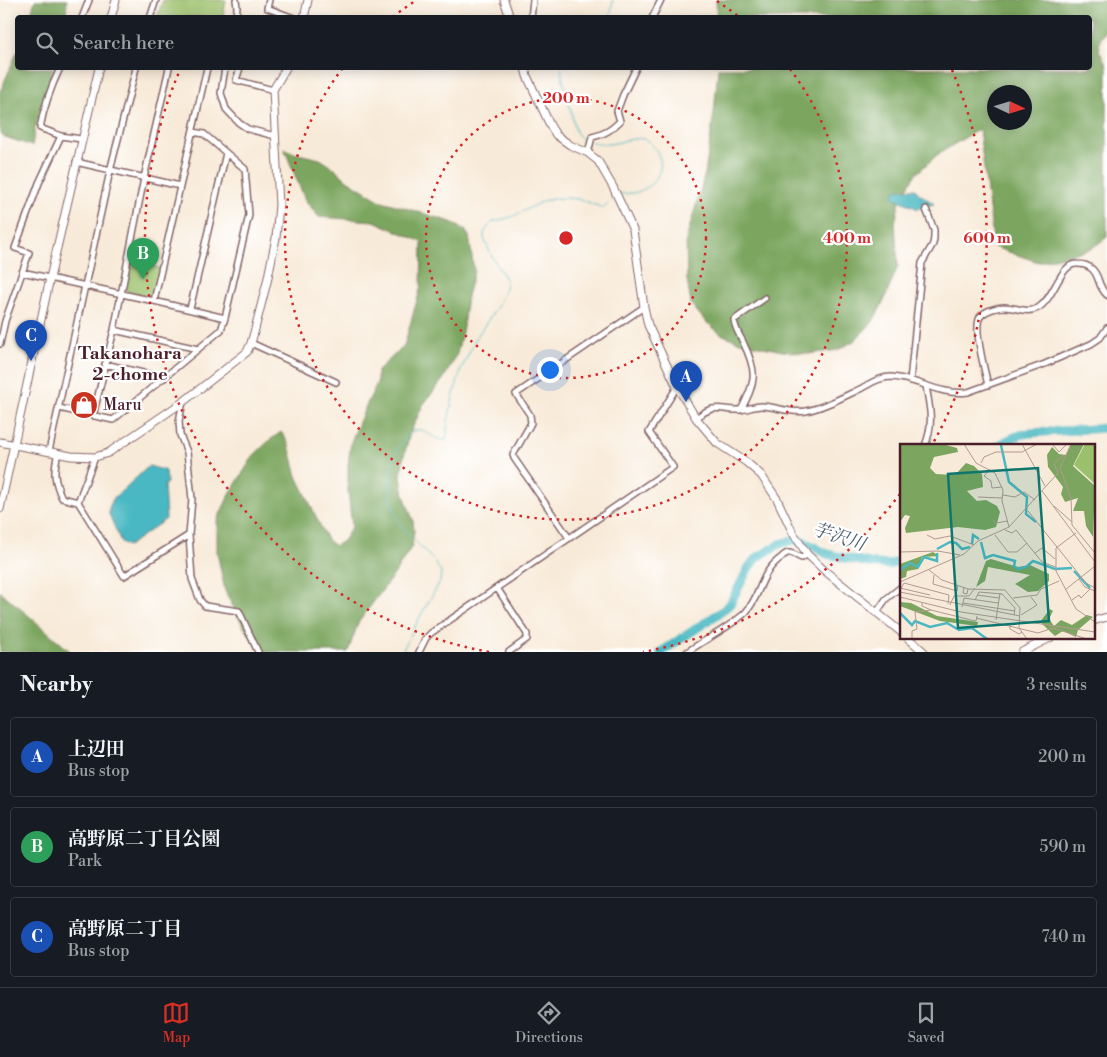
<!DOCTYPE html>
<meta charset="utf-8">
<style>
:root{--surface:#171b24;--page:#242831;--text:#f1f3f6;--muted:#9ea1a6;--line:#363941;--accent:#d93025}
body{margin:0;font-family:"Libre Bodoni","Noto Serif JP",serif;background:var(--page);color:var(--text)}
.compass{position:absolute;left:987px;top:85px;width:45px;height:45px;border-radius:50%;background:var(--surface);box-shadow:0 2px 12px #0003;rotate:94deg}
.you{position:absolute;left:549px;top:369px;width:18px;height:18px;margin:-12px;border:4px solid #fff;border-radius:50%;background:#1a73e8;box-shadow:0 0 0 8px #1a73e833}
.badge{display:grid;place-items:center;width:32px;height:32px;border-radius:50%;background:var(--accent);color:#fff;font-size:16px;font-weight:700}
.pin{position:absolute;translate:-50% -41px;filter:drop-shadow(0 1px 2px #0008)}
.pin::after{content:'';position:absolute;top:26px;width:18px;height:15px;background:inherit;clip-path:polygon(0 0,100% 0,50% 100%)}
.list{margin:0;padding:0;list-style:none}
h2{display:flex;justify-content:space-between;align-items:center;height:65px;margin:0;padding:0 20px;font-size:21px}
h2 small{font-size:16px;font-weight:400;color:var(--muted)}
.list li{display:grid;grid-template-columns:32px 1fr auto;gap:15px;align-items:center;box-sizing:border-box;height:80px;margin:0 10px 10px;padding:0 10px;border:1px solid var(--line);border-radius:5px}
.list b{display:block;font-size:19px;white-space:nowrap}
.list p{margin:0;font-size:16px;white-space:nowrap;color:var(--muted)}
.list em{font-size:16px;font-style:normal;color:var(--muted)}
.icon{flex:none;width:28px;height:28px;fill:none;stroke:currentColor;stroke-width:2;stroke-linecap:round;stroke-linejoin:round}
.map{position:relative;flex:none;width:1107px;height:652px;overflow:hidden}
.search{position:absolute;background:var(--surface);box-shadow:0 2px 12px #0003;left:15px;right:15px;top:15px;height:55px;display:flex;align-items:center;gap:12px;box-sizing:border-box;padding:0 18px;border-radius:5px;color:var(--muted);font-size:19px}
.sheet{height:335px;background:var(--surface)}
nav{display:flex;justify-content:space-around;align-items:center;box-sizing:border-box;height:70px;border-top:1px solid var(--line);background:var(--surface);font-size:14px;color:var(--muted)}
nav a{display:grid;justify-items:center;gap:2px}
nav .on{color:var(--accent)}
.map>svg:first-child{display:block}
.green{fill:#9bc06b;stroke:#72704b}
.forest{fill:#7ca65f;stroke:#636245;fill-rule:evenodd}
.water{fill:#4ab8c2;stroke:#4a6c76}
.lines{fill:none;stroke-linecap:round;stroke-linejoin:round}
.stream{stroke:#4ab8c2;stroke-width:1}
.river{stroke:#4ab8c2;stroke-width:9}
.street-casing{stroke:#876668;stroke-width:8}
.secondary-casing{stroke:#876668;stroke-width:9}
.street{stroke:#fff;stroke-width:5}
.secondary{stroke:#fff;stroke-width:7}
.ring{fill:none;stroke:#d62828;stroke-width:2.5;stroke-dasharray:2.5 5}
.labels{text-anchor:middle;dominant-baseline:central;stroke-width:4.5;stroke-linejoin:round;paint-order:stroke}
.poi-label{font-size:16px;fill:#4a1f2b;stroke:#fff;text-anchor:start}
.neighbourhood-label{font-size:18px;font-weight:bold;fill:#4a1f2b;stroke:#fff}
.water-label{font-size:18px;font-style:italic;fill:#4a5c67;stroke:#fff}
.inset-river{fill:none;stroke:#4ab8c2;stroke-width:2.5}
.inset-road{fill:none;stroke:#b29993;stroke-width:1}
.view{fill:#0f766e;fill-opacity:0.15;stroke:#0f766e;stroke-width:2.5}
.inset-edge{fill:none;stroke:#4a1f2b;stroke-width:2.5}
.centre{fill:#d62828;stroke:#fff;stroke-width:2.5}
.ring-label{font-size:15px;text-anchor:middle;font-weight:bold;fill:#d62828;stroke:#fff;stroke-width:4.5;stroke-linejoin:round;paint-order:stroke}
</style>
<div class="map">
<svg width="1107" height="652" viewBox="0 0 1107 652">
<rect width="100%" height="100%" fill="#fff"/>
<filter id="ink" filterUnits="userSpaceOnUse"><feTurbulence type="fractalNoise" baseFrequency=".02" numOctaves="2"/><feDisplacementMap in="SourceGraphic" scale="10" xChannelSelector="R" yChannelSelector="G"/><feConvolveMatrix kernelMatrix="1 2 1 2 8 2 1 2 1" color-interpolation-filters="sRGB"/></filter>
<filter id="wash" filterUnits="userSpaceOnUse"><feTurbulence type="fractalNoise" baseFrequency=".0096" numOctaves="4" result="noise"/><feDisplacementMap in="SourceGraphic" scale="20" xChannelSelector="R" yChannelSelector="G"/><feGaussianBlur stdDeviation="1.12" result="paint"/><feColorMatrix in="noise" values="0 0 0 0 0 0 0 0 0 0 0 0 0 0 0 0 0 1.4 0 .05"/><feComposite in="paint" operator="in"/></filter>
<g filter="url(#wash)">
<rect width="100%" height="100%" fill="#f8ead8"/>
<path class="green" d="M163 0H226L223 17H157Z
M132 262 160 268 153 298 129 293 126 289Z"/>
<path class="forest" d="M35 0H67L66 17H30Z
M716 0H1107V28L1100 40 1099 50 1107 66V237L1091 249 1038 262 994 247 979 129 937 155 915 175 900 200 895 223 898 266 884 301 872 323 854 341 838 350 809 354 782 351 740 342 721 334 705 321 691 304 687 280 686 240 705 174 714 113 718 68H1090V18H717ZM994 92H1024V122H994Z
M17 52 18 68H53L35 129 32 146 5 137 0 133V92Z
M284 148 294 153 320 159 334 168 347 180 379 200 451 222 465 230 469 236 474 271 467 296 463 327 457 354 444 378 423 405 410 433 403 460 401 477 404 495 413 520 414 531 412 546 395 573 358 623 348 652H265L244 628 225 591 217 552V521L229 495 254 455 270 440 281 432 288 442 297 476 327 540 335 546 343 541 352 527 348 491V464L351 442 365 408 377 383V371L404 346 421 286 422 242 374 221 319 217 305 200Z
M0 592H1L71 652H0Z"/>
<path class="water" d="M902 189H915C919 195 927 198 934 204L925 206 918 209 893 197 896 190Z
M149 466 166 471 167 483 164 485 166 519 128 546 121 542 109 514V508L113 499Z"/>
<g class="lines">
<path class="stream" d="M610 18 613 0
M561 68 563 80 576 132 581 138 588 141
M592 142C597 143 602 144 608 144 618 144 638 135 646 140 668 155 664 181 640 191 634 194 627 193 620 194
M402 652 417 622 440 582 441 572 434 561 401 526C387 503 385 459 405 439 409 435 412 431 417 430 425 429 431 437 438 439 441 440 443 440 446 440L448 421 453 397 461 370 476 338 497 307 505 289 506 281 503 275 492 257 484 238V233L488 227 493 222 514 216 543 201 553 199 564 198 580 199 603 208 615 196"/>
<path class="river" d="M998 446C1008 439 1017 435 1029 433L1107 428
M661 652 721 612 730 604 749 567 758 557 780 544 794 540 803 541 827 554 870 563 889 565 901 560"/>
</g>
</g>
<g filter="url(#ink)">
<g class="lines">
<g class="street-casing">
<path id="street" d="M269 0 267 8 294 18
M82 18 89 0
M150 18 156 0
M236 18 237 7 236 0
M531 18 533 0
M652 18 661 0
M60 68C51 87 44 106 40 128L61 136 81 139
M225 68 221 93 226 109 239 123 248 129 275 136
M240 68 236 80 273 90
M588 153 592 137C605 134 611 130 620 121L617 111 623 95 636 68
M76 162 180 186
M22 272 154 301 225 318
M154 301 207 68
M190 309 226 153
M114 330 198 349
M251 343 336 382
M0 344 5 321 29 253 15 248 39 183 61 136
M105 364 164 378
M910 381 922 263 933 244 934 238V230L926 209
M988 385C985 372 973 328 980 317 984 311 997 307 1004 307 1016 307 1027 314 1038 308 1055 298 1060 263 1077 264 1082 264 1088 265 1092 269 1100 276 1097 286 1107 295
M183 402 179 421 180 435 187 452 192 499 189 535 192 579 200 600 205 606 239 611 258 652
M59 408 113 420 221 330 225 318 249 215 245 169 204 134 193 132
M741 410C756 381 758 373 743 342 739 335 735 328 734 320L765 298
M93 416 114 330 144 178 169 68
M696 418C700 415 704 412 709 410 718 406 729 411 739 410 746 410 754 406 761 406 777 406 789 414 806 411 826 407 845 396 862 388 871 383 880 377 891 377 917 378 940 396 968 392L1045 364 1091 344 1100 338 1107 328
M925 446C934 423 930 409 926 386
M49 451 110 171 136 68
M58 453C53 472 54 481 62 498L78 502 124 576 189 535
M78 502 95 457
M569 538 514 458 513 455 531 423 530 415 516 394 644 307
M497 588 527 634V639L509 652
M877 612 886 599 901 587
M419 652 426 638 431 633 673 467 649 432 677 387
M687 652C704 640 732 626 746 612 762 594 759 573 782 557 782 556 787 553 788 553 792 552 798 557 802 558L807 554"/>
</g>
<g class="secondary-casing">
<path id="secondary" d="M504 0 510 18
M111 18 116 0
M304 18 308 0
M525 68 527 76 550 125 556 135 570 145 588 153 598 161 613 187 633 230 644 307 648 325 677 387 696 418 717 443 746 462 761 475 777 499 793 533 807 554 825 571 901 632
M0 442 71 456 95 457 108 453 183 402 247 352 251 343 255 329 267 282 276 238 279 205 273 90 286 68
M0 509 50 278 99 68
M1093 621 1107 617
M908 638 924 652
M1022 652 1050 638"/>
</g>
<use href="#street" class="street"/>
<use href="#secondary" class="secondary"/>
</g>
</g>
<g class="ring">
<circle cx="566" cy="238" r="140"/>
<path d="M393 17A281 281 0 0 1 415 1M717 1A281 281 0 0 1 739 17M790 69A281 281 0 1 1 342 69"/>
<path d="M900 494A421 421 0 0 1 643 652M489 652A421 421 0 0 1 180 70M952 70A421 421 0 0 1 932 445"/>
</g>
<defs>
<g id="shop-disc" transform="scale(1.4375)"><circle r="9.5" fill="#c8321e" stroke="#fff"/><path d="M-5-2.5h2.3a2.7 3.5 0 0 1 5.4 0H5L5.5 6h-11ZM-1.5-2.5h3a1.5 2.3 0 0 0-3 0Z" fill="#fff"/></g>
</defs>
<g fill-rule="evenodd">
<use href="#shop-disc" x="84" y="405"/>
</g>
<g class="labels">
<g class="poi-label">
<text x="103" y="405">Maru</text>
</g>
<g class="neighbourhood-label">
<text x="130" y="353">Takanohara<tspan x="130" dy="21">2-chome</tspan></text>
</g>
<g class="water-label">
<text transform="translate(839 537) rotate(18)">芋沢川</text>
</g>
</g>
<g transform="translate(900 444)">
<rect width="195" height="195" fill="#f8ead8"/>
<path d="M185 0H195V40L174 21Z" fill="#9bc06b"/>
<path d="M0 0 46 1 57 4 58 8 34 13 30 24 36 30 55 31 66 19 74 22 82 30 83 43 67 47 77 57 86 56 97 62 100 68 96 83 85 86 58 83 6 89 5 84 10 72 5 71 0 78ZM171 0H184L173 22 195 42 193 93 186 82 184 67H173L178 54 165 58 161 50 163 43 148 23 147 11 152 3 159 10 166 11ZM33 108 39 112 22 113 18 125 7 127 6 133 0 135V120ZM91 115 118 123 130 121 149 130V137L138 147 128 148 115 140 130 131 88 123 85 137 76 143 86 117ZM0 158 11 159 37 172 78 178 77 182 40 177 0 162ZM150 165 153 167 149 175 154 182 161 176 172 181 187 171 193 173 178 186 176 193 163 187 155 192 140 178Z" fill="#7ca65f"/>
<path class="inset-river" d="M101 1 109 38 127 53 126 70 136 78M81 98 85 114 93 111 115 117 114 122 118 125 126 123 133 117 155 125 172 124M72 100 73 91 79 95M37 105 50 98 56 99 62 105 70 103M0 126 10 119 18 123 24 113 37 117V109M174 127 190 144M0 169 12 181 15 177 30 183 47 179 59 186 72 184 87 195"/>
<path class="inset-road" d="M64 0 76 19 95 29 103 46 102 57 109 83M122 0 145 42M152 0 159 8 167 0M171 0 160 24 171 54 172 81 195 109M81 19 84 13 96 8H122L137 0M90 25 84 32 91 37 92 44 102 43M142 47 195 118M103 51 115 53 124 48 135 56M78 53 102 54M154 62 172 78M128 67 186 139 195 144M92 75 96 79 108 77M105 86 112 89 116 86 142 118 156 123M176 89 156 104V127L176 165 195 178M27 91 35 95 50 92 74 101M95 91 108 108H117L127 99M0 108 38 107 60 111M135 109 142 104 155 115M29 126 42 136 68 145 105 146 120 164 119 184 127 195M34 131 33 140 57 147 58 141M179 135 185 143 195 147M0 138 64 110 78 97 109 83 158 29 154 19 164 11M64 143 63 149 67 150 68 145M0 144 30 151M0 146 4 139 49 151 48 160M165 146 195 122M0 148 120 172M77 151 99 154M0 153 61 168 195 188M113 154 137 151 141 145 159 137M75 156 79 148 102 150 115 164 114 171M172 156 179 151 181 154 190 145M22 159V162L31 166 71 176 76 177 77 172M63 159 115 167M50 161 54 152H69L75 144M62 163 64 154 98 159M121 171 137 161 131 153M76 174 138 189 153 184 187 195M96 176 100 149M110 181V185L119 190 122 188M12 195V187L17 185 15 168 31 166"/>
<path class="view" d="M138 24 149 177 58 184 48 30Z"/>
<rect width="195" height="195" class="inset-edge"/>
</g>
<circle cx="566" cy="238" r="8" class="centre"/>
<g class="ring-label">
<text x="566" y="103">200 m</text>
<text x="847" y="243">400 m</text>
<text x="987" y="243">600 m</text>
</g>
</svg>
<svg class="compass" viewBox="-18 -18 36 36"><path d="M0-13l5 13h-10z" fill="#e53935"/><path d="M0 13l5-13h-10z" fill="#9ea1a6"/></svg>
<div class="you"></div>
<div class="pin badge" style="left:686px;top:402px;background:#1a4fb4">A</div>
<div class="pin badge" style="left:143px;top:279px;background:#2e9e5b">B</div>
<div class="pin badge" style="left:31px;top:361px;background:#1a4fb4">C</div>
<div class="search"><svg class="icon" aria-label="search" viewBox="0 0 24 24"><circle cx="10" cy="10" r="6"/><path d="M15 15l6 6"/></svg>Search here</div>
</div>
<section class="sheet">
<h2>Nearby<small>3 results</small></h2>
<ul class="list">
<li><span class="badge" style="background:#1a4fb4">A</span><div><b>上辺田</b><p>Bus stop</p></div><em>200 m</em></li>
<li><span class="badge" style="background:#2e9e5b">B</span><div><b>高野原二丁目公園</b><p>Park</p></div><em>590 m</em></li>
<li><span class="badge" style="background:#1a4fb4">C</span><div><b>高野原二丁目</b><p>Bus stop</p></div><em>740 m</em></li>
</ul>
</section>
<nav>
<a class="on"><svg class="icon" aria-label="map" viewBox="0 0 24 24"><path d="M3 6l6-2 6 2 6-2v14l-6 2-6-2-6 2zM9 4v14M15 6v14"/></svg>Map</a>
<a><svg class="icon" aria-label="directions" viewBox="0 0 24 24"><path d="M12 3l9 9-9 9-9-9zM9 14v-3h6M13 9l2 2-2 2"/></svg>Directions</a>
<a><svg class="icon" aria-label="saved" viewBox="0 0 24 24"><path d="M7 4h10v16l-5-4-5 4z"/></svg>Saved</a>
</nav>
